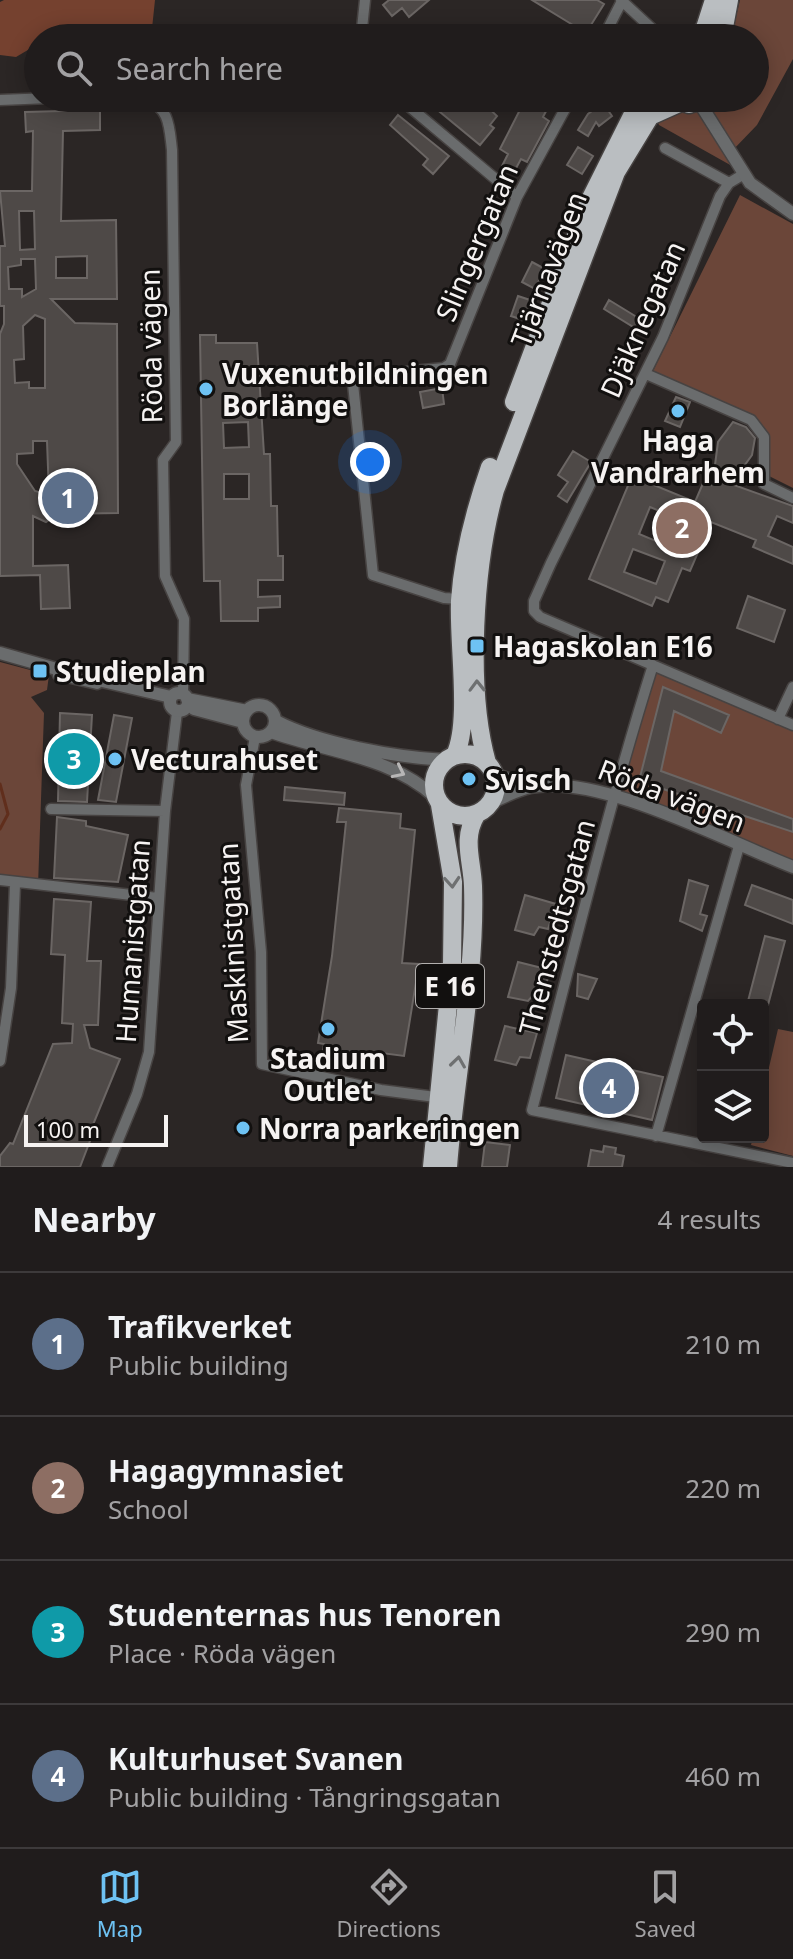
<!DOCTYPE html>
<meta charset="utf-8">
<style>
:root{--surface:#201c1c;--page:#2d2929;--text:#f1f3f6;--muted:#a2a1a3;--line:#3d3a3b;--accent:#6ec2f3}
body{margin:0;font-family:"Noto Sans",sans-serif;background:var(--page);color:var(--text)}
.controls{position:absolute;right:24px;bottom:24px;display:grid;overflow:hidden;border-radius:8px;box-shadow:0 4px 20px #0003}
.controls button{width:72px;height:72px;display:grid;place-items:center;padding:0;border:0;border-bottom:2px solid var(--line);background:var(--surface);color:var(--text);font:40px sans-serif}
.scale{position:absolute;left:24px;bottom:20px;width:144px;box-sizing:border-box;padding-left:8px;border:4px solid #f6f3f2;border-top:0;font-size:22px;line-height:28px;white-space:nowrap;color:#f6f3f2;-webkit-text-stroke:6px #12100f;paint-order:stroke}
.you{position:absolute;left:370px;top:462px;width:28px;height:28px;margin:-20px;border:6px solid #fff;border-radius:50%;background:#1a73e8;box-shadow:0 0 0 12px #1a73e833}
.badge{display:grid;place-items:center;width:52px;height:52px;border-radius:50%;background:var(--accent);color:#fff;font-size:26px;font-weight:700}
.pin{position:absolute;translate:-50% -50%;border:4px solid #fff;box-shadow:0 2px 8px #0006}
.list{margin:0;padding:0;list-style:none}
h2{display:flex;justify-content:space-between;align-items:center;height:104px;margin:0;padding:0 32px;font-size:34px}
h2 small{font-size:26px;font-weight:400;color:var(--muted)}
.list li{display:grid;grid-template-columns:52px 1fr auto;gap:24px;align-items:center;box-sizing:border-box;height:144px;padding:0 32px;border-top:2px solid var(--line)}
.list b{display:block;font-size:30px;white-space:nowrap}
.list p{margin:0;font-size:26px;white-space:nowrap;color:var(--muted)}
.list em{font-size:26px;font-style:normal;color:var(--muted)}
.icon{flex:none;width:44px;height:44px;fill:none;stroke:currentColor;stroke-width:2;stroke-linecap:round;stroke-linejoin:round}
.map{position:relative;flex:none;width:793px;height:1167px;overflow:hidden}
.search{position:absolute;background:var(--surface);box-shadow:0 4px 20px #0003;left:24px;right:24px;top:24px;height:88px;display:flex;align-items:center;gap:20px;box-sizing:border-box;padding:0 28px;border-radius:44px;color:var(--muted);font-size:30px}
.sheet{height:680px;background:var(--surface)}
nav{display:flex;justify-content:space-around;align-items:center;box-sizing:border-box;height:112px;border-top:2px solid var(--line);background:var(--surface);font-size:22px;color:var(--muted)}
nav a{display:grid;justify-items:center;gap:4px}
nav .on{color:var(--accent)}
.map>svg:first-child{display:block}
.green{fill:#6b4639}
.forest{fill:#75412f}
.lines{fill:none;stroke-linecap:round;stroke-linejoin:round}
.stream{stroke:#602e1c;stroke-width:3}
.building{fill:#4e4947;stroke:#6b6664;stroke-width:2;fill-rule:evenodd}
.minor-casing{stroke:#474342;stroke-width:13}
.tertiary-casing{stroke:#474342;stroke-width:15}
.trunk-casing{stroke:#474342;stroke-width:21}
.minor{stroke:#6a6c6d;stroke-width:10}
.tertiary{stroke:#6a6c6d;stroke-width:12}
.trunk{stroke:#babec1;stroke-width:18}
.oneway{stroke:#6e7071}
.oneway2{stroke:#b7b6b6}
.poi-dot{fill:#6ec2f3;stroke:#12100f;stroke-width:3}
.labels{text-anchor:middle;dominant-baseline:central;stroke-width:6;stroke-linejoin:round;paint-order:stroke}
.shield{fill:#12100f;stroke:#b2afae;stroke-width:2}
.shield-label{font-size:26px;font-weight:bold;fill:#f6f3f2}
.street-label{font-size:28px;fill:#f6f3f2;stroke:#12100f}
.poi-label{font-size:28px;font-weight:bold;fill:#f6f3f2;stroke:#12100f;text-anchor:start}
</style>
<div class="map">
<svg width="793" height="1167" viewBox="0 0 793 1167">
<rect width="100%" height="100%" fill="#2b2625"/>
<path class="green" d="M740 0H793V59L757 125 732 151V166L659 125 655 116 714 98H755V38H731Z
M740 195 793 224V488L765 474 762 431 652 373Z
M0 662 49 675 47 690 31 697 44 713 38 886 0 880Z
M653 665 793 725V867L616 795Z
M778 1029 793 1032V1156L751 1145 753 1137H763V1093Z"/>
<path class="forest" d="M4 0H155L151 38 115 27 66 38H38V44L16 57 0 55V2Z"/>
<g class="lines">
<path class="stream" d="M0 784 8 814 0 829"/>
</g>
<path class="building" d="M389 0H429L409 17 402 8 392 16 383 5Z
M532 0H597L604 4 586 33Z
M423 98H478L497 116 490 125 494 128 480 145Z
M526 98H553L543 117 549 121 527 162 521 159 514 172 502 166 508 154 500 149Z
M603 103 612 116 599 126 596 122 588 136 578 130 588 114Z
M100 110V130L63 131 61 221 116 220 117 299H51L75 323 117 324 118 513 58 514 46 522 33 516V566L68 565 70 608 41 609 40 575 0 576V334L4 324V306H0V246H5L0 191H32L33 131 26 132 25 112ZM19 211H34L35 249 20 250ZM87 256V278H56V257ZM21 259H35L36 289 22 297V289H9L8 267 21 265ZM35 315 45 319V388H29V382L15 383 14 360 24 359 23 326ZM33 441H47L49 495 35 491 17 464V454L33 453Z
M398 115 449 156 433 174 423 165 428 159 390 125Z
M578 147 593 156 582 174 567 165Z
M532 262 545 269 535 289 522 282Z
M518 296 533 301 526 321 511 316Z
M609 300 640 319 635 328 604 309Z
M200 335H216V343H257L264 454H270L271 506H277L278 556H283V580H258V597L280 596V607L258 608V621H221L220 581H204ZM248 422 249 447 224 448 223 423ZM224 474H249V499H224Z
M442 388 444 404 423 408 420 392Z
M676 397 690 402 680 427 665 421Z
M733 422 746 427 755 438 752 455 731 484 793 506V523L777 516 768 536 793 547V564L753 547 756 540 711 522 690 571 682 568 668 602 656 597 652 606 589 579 632 476 695 502 704 481 711 485 718 468 715 465 718 442ZM650 507 681 520 670 547 639 534ZM633 549 665 561 656 584 624 572Z
M573 451 591 462 567 502 558 496 568 482 558 475Z
M748 596 785 610 774 642 737 628Z
M663 687 729 715 721 733 674 711 661 771 793 819V832L639 781Z
M60 713 92 715 87 802 58 801Z
M114 715 132 718 116 802 98 800Z
M285 787 345 793 344 805 284 800Z
M339 808 401 814 400 828 415 830 402 963 419 964 404 1056 382 1053 379 1068 322 1059 324 1044 318 1043 332 956 346 822H337Z
M57 817 86 821V826L128 835 118 882 54 878Z
M689 880 708 886 700 914 707 916 702 931 680 921Z
M752 885 793 900V924L745 905Z
M525 895 556 904 548 929 539 927 534 935 515 930Z
M54 899 91 902 87 961H101L98 1025H84L90 1048 120 1059 90 1132 93 1133 80 1167H0V1156L10 1143 13 1144 53 1044 72 1043 73 1024 62 1023 65 955 51 954Z
M765 936 785 941 768 1005H747Z
M518 962 550 970 543 996 534 994 528 1001 508 997Z
M578 974 597 979 588 999 577 996Z
M505 1026 537 1033 530 1058 520 1057 516 1065 495 1060Z
M566 1055 663 1077 652 1120 556 1098Z
M485 1142 510 1145 507 1167H482Z
M604 1146 616 1148 615 1154 624 1156 622 1167H588L591 1150 603 1152Z"/>
<g class="lines">
<g class="minor-casing">
<path id="minor" d="M621 0 662 38
M361 38 365 0
M603 38 622 1
M145 98C170 109 169 125 172 150L176 442 163 460 165 576 184 619 183 694
M399 98 517 197
M0 100 50 98
M665 148 729 183
M744 174 729 183 720 196 663 337 551 563 534 601V611L540 617 793 725
M646 374 751 420 764 437V484L793 498
M460 599 444 598 373 575 353 384 361 376 444 368 450 364 517 197 571 98
M653 665C607 811 571 961 532 1110L793 1163
M58 675 97 684
M778 719 793 687
M255 737 246 785 261 952 262 1064 381 1090 443 1098
M51 809 165 811
M0 880 158 898
M0 1061 11 988 15 884
M656 1136 739 846
M107 1167 137 1094 149 1052 165 811 177 712"/>
</g>
<g class="tertiary-casing">
<path id="tertiary" d="M699 102 750 183 793 214
M0 653 60 670
M98 680 171 697
M170 702a9 9 0 1 1 18 0a9 9 0 1 1-18 0Z
M187 699 247 711
M243 721a16 16 0 1 1 32 0a16 16 0 1 1-32 0Z
M194 709 243 722
M276 721C320 744 395 757 445 760
M271 732C327 752 390 756 435 797
M494 774 531 787
M491 803C503 797 517 790 531 787 599 773 726 841 793 867"/>
</g>
<g class="trunk-casing">
<path id="trunk" d="M696 38 705 28 714 0
M722 38 729 0
M671 98 689 104 707 98
M514 402 588 204 641 98
M434 785a31 31 0 1 1 62 0a31 31 0 1 1-62 0Z
M455 755C471 722 458 643 460 601 463 555 475 510 490 467
M487 763C466 688 474 564 495 490L616 172 650 116 679 103
M432 1167 452 964 453 882 440 805
M448 1167C455 1073 476 980 473 886 472 860 462 839 476 815"/>
</g>
<use href="#minor" class="minor"/>
<use href="#tertiary" class="tertiary"/>
<use href="#trunk" class="trunk"/>
</g>
<defs><path id="oneway-chevron" d="M-2-3.5L2.5 0L-2 3.5" fill="none" stroke-width="1.6" stroke-linecap="round" stroke-linejoin="round" transform="scale(2)"/></defs>
<g class="oneway">
<use href="#oneway-chevron" transform="translate(477 686) rotate(-91)"/>
<use href="#oneway-chevron" transform="translate(452 882) rotate(86)"/>
<use href="#oneway-chevron" transform="translate(458 1062) rotate(-82)"/>
</g>
<use class="oneway2" href="#oneway-chevron" transform="translate(399 772) rotate(26)"/>
<g class="poi-dot">
<circle cx="206" cy="389" r="8"/>
<circle cx="678" cy="411" r="8"/>
<rect x="469" y="638" width="16" height="16" rx="4"/>
<rect x="32" y="663" width="16" height="16" rx="4"/>
<circle cx="115" cy="759" r="8"/>
<circle cx="469" cy="779" r="8"/>
<circle cx="328" cy="1029" r="8"/>
<circle cx="243" cy="1128" r="8"/>
</g>
<g class="labels">
<rect class="shield" x="416" y="964" width="68" height="44" rx="6"/>
<g class="shield-label">
<text x="450" y="986">E 16</text>
</g>
<g class="street-label">
<text transform="translate(476 242) rotate(-67)">Slingergatan</text>
<text transform="translate(548 269) rotate(-69)">Tjärnavägen</text>
<text transform="translate(642 319) rotate(-66)">Djäknegatan</text>
<text transform="translate(150 346) rotate(-91)">Röda vägen</text>
<text transform="translate(672 795) rotate(21)">Röda vägen</text>
<text transform="translate(556 927) rotate(-75)">Thenstedtsgatan</text>
<text transform="translate(132 941) rotate(-86)">Humanistgatan</text>
<text transform="translate(232 943) rotate(-93)">Maskinistgatan</text>
</g>
<g class="poi-label">
<text x="222" y="373">Vuxenutbildningen<tspan x="222" dy="32">Borlänge</tspan></text>
<text x="678" y="440" text-anchor="middle">Haga<tspan x="678" dy="32">Vandrarhem</tspan></text>
<text x="493" y="646">Hagaskolan E16</text>
<text x="56" y="671">Studieplan</text>
<text x="131" y="759">Vecturahuset</text>
<text x="485" y="779">Svisch</text>
<text x="328" y="1058" text-anchor="middle">Stadium<tspan x="328" dy="32">Outlet</tspan></text>
<text x="259" y="1128">Norra parkeringen</text>
</g>
</g>
</svg>
<div class="controls">
<button><svg class="icon" aria-label="locate" viewBox="0 0 24 24"><circle cx="12" cy="12" r="6"/><path d="M12 2v4M12 18v4M2 12h4M18 12h4"/></svg></button>
<button><svg class="icon" aria-label="layers" viewBox="0 0 24 24"><path d="M12 4l9 5-9 5-9-5zM3 14l9 5 9-5"/></svg></button>
</div>
<div class="scale">100 m</div>
<div class="you"></div>
<div class="pin badge" style="left:68px;top:498px;background:#5c6f8a">1</div>
<div class="pin badge" style="left:682px;top:528px;background:#8d6e63">2</div>
<div class="pin badge" style="left:74px;top:759px;background:#0f9aa8">3</div>
<div class="pin badge" style="left:609px;top:1088px;background:#5c6f8a">4</div>
<div class="search"><svg class="icon" aria-label="search" viewBox="0 0 24 24"><circle cx="10" cy="10" r="6"/><path d="M15 15l6 6"/></svg>Search here</div>
</div>
<section class="sheet">
<h2>Nearby<small>4 results</small></h2>
<ul class="list">
<li><span class="badge" style="background:#5c6f8a">1</span><div><b>Trafikverket</b><p>Public building</p></div><em>210 m</em></li>
<li><span class="badge" style="background:#8d6e63">2</span><div><b>Hagagymnasiet</b><p>School</p></div><em>220 m</em></li>
<li><span class="badge" style="background:#0f9aa8">3</span><div><b>Studenternas hus Tenoren</b><p>Place · Röda vägen</p></div><em>290 m</em></li>
<li><span class="badge" style="background:#5c6f8a">4</span><div><b>Kulturhuset Svanen</b><p>Public building · Tångringsgatan</p></div><em>460 m</em></li>
</ul>
</section>
<nav>
<a class="on"><svg class="icon" aria-label="map" viewBox="0 0 24 24"><path d="M3 6l6-2 6 2 6-2v14l-6 2-6-2-6 2zM9 4v14M15 6v14"/></svg>Map</a>
<a><svg class="icon" aria-label="directions" viewBox="0 0 24 24"><path d="M12 3l9 9-9 9-9-9zM9 14v-3h6M13 9l2 2-2 2"/></svg>Directions</a>
<a><svg class="icon" aria-label="saved" viewBox="0 0 24 24"><path d="M7 4h10v16l-5-4-5 4z"/></svg>Saved</a>
</nav>
